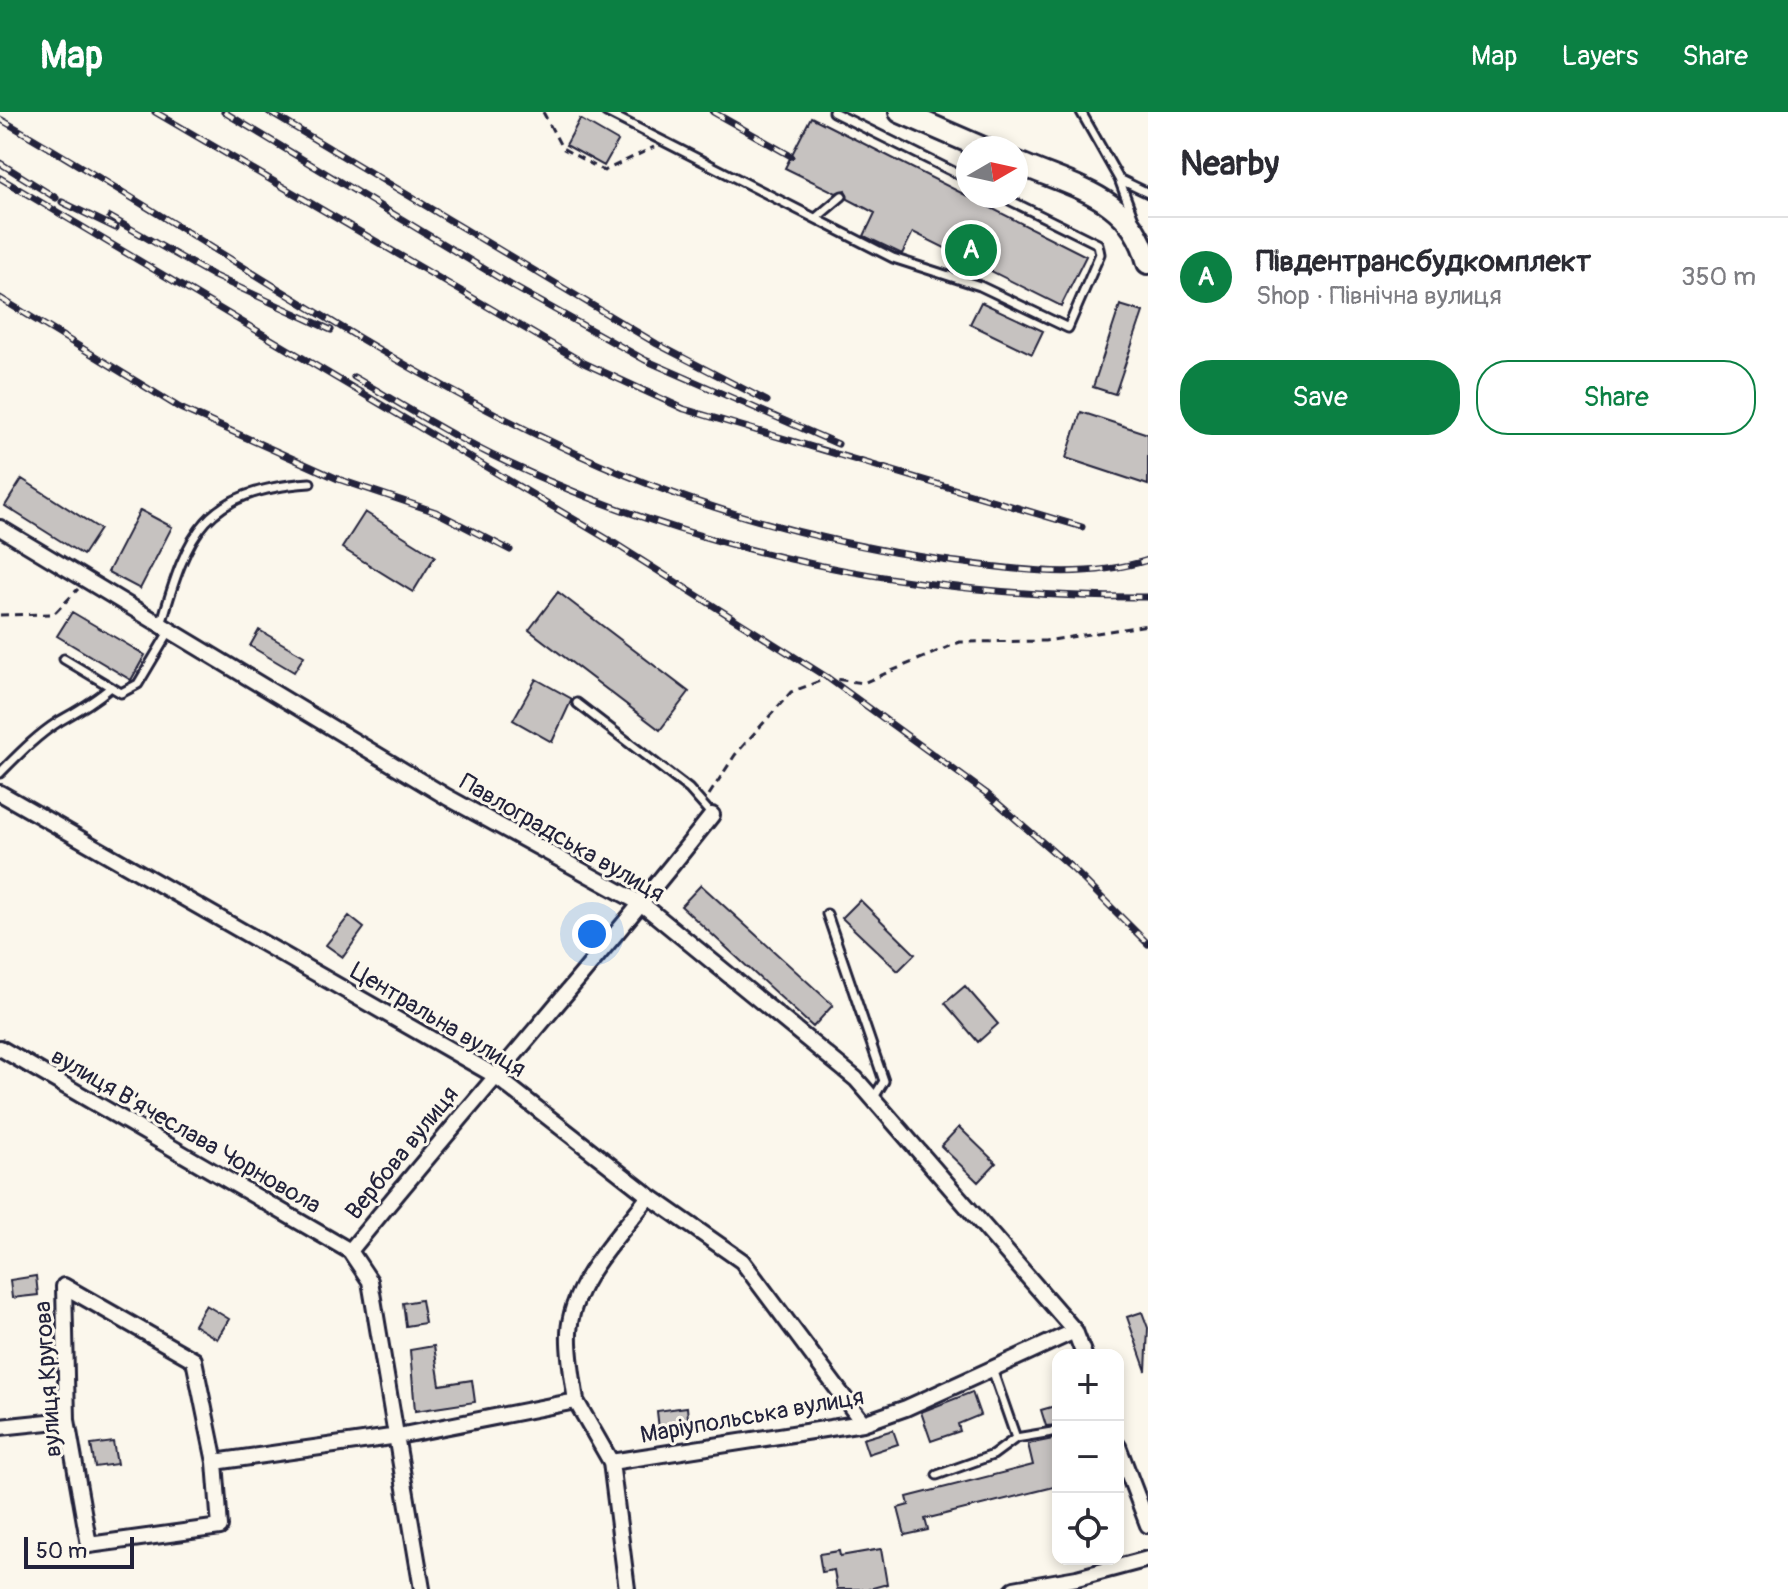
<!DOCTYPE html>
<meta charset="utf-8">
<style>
:root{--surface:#fff;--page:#f2f2f3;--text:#2b2b33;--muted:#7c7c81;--line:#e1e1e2;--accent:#0b8043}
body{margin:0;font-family:Pangolin,sans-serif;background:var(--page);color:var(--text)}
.controls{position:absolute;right:24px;bottom:24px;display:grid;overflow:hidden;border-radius:16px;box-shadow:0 4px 12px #0003}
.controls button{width:72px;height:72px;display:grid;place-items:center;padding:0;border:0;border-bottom:2px solid var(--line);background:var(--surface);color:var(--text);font:40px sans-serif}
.compass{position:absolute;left:956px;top:24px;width:72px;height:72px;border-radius:50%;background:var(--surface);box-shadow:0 4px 12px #0003;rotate:81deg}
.scale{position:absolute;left:24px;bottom:20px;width:110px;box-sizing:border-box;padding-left:8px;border:4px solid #22223b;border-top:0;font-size:22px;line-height:28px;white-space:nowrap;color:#22223b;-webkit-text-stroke:6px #fbf7ec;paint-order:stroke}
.you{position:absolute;left:592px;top:822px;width:28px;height:28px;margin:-20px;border:6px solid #fff;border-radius:50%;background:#1a73e8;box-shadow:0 0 0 12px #1a73e833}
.badge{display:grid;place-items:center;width:52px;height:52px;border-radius:50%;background:var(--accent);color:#fff;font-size:26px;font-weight:700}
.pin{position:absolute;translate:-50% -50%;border:4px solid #fff;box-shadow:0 2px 8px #0006}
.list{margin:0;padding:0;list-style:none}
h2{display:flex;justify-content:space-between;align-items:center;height:104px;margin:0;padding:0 32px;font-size:34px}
h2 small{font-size:26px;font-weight:400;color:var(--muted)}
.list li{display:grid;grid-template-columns:52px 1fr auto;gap:24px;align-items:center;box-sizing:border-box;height:120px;padding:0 32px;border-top:2px solid var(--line)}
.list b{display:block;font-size:30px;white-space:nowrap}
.list p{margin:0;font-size:26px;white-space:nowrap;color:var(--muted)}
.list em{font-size:26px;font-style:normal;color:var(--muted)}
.actions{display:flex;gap:16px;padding:24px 32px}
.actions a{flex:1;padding:18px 0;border:2px solid var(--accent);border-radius:32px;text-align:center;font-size:28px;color:var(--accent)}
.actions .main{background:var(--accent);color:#fff}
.icon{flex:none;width:44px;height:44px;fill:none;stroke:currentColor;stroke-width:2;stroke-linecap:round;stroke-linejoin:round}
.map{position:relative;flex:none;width:1148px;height:1477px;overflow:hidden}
header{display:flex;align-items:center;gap:48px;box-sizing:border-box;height:112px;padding:0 40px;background:var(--accent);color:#fff}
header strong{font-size:38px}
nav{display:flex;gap:44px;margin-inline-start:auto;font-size:28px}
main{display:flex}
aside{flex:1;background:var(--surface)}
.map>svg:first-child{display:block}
.building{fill:#c6c2c0;stroke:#22223b;stroke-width:2}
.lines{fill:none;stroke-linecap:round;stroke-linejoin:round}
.lane-casing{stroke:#22223b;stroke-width:13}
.street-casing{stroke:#22223b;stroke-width:20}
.secondary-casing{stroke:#22223b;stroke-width:26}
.path{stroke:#22223b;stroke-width:3;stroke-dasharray:8 6;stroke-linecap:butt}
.lane{stroke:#fbf7ec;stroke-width:7}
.street{stroke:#fbf7ec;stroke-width:14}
.secondary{stroke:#fbf7ec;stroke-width:20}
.rail-casing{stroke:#22223b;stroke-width:7}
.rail{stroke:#fbf7ec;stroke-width:4;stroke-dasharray:12;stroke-linecap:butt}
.labels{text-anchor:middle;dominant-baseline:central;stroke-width:6;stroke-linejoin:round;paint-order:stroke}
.street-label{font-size:24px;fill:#22223b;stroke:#fbf7ec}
</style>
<header>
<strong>Map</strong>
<nav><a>Map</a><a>Layers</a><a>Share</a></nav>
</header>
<main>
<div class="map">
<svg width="1148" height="1477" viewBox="0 0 1148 1477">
<rect width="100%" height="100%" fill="#fbf7ec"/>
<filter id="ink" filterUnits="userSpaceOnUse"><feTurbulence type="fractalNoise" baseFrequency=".0125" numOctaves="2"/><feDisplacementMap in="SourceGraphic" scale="16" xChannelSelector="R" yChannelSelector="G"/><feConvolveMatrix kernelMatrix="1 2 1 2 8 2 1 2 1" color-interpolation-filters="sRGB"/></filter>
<g filter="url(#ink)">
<path class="building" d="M811 5 1086 144 1061 194 913 120 902 142 864 124 875 101 848 87 845 78 836 81 785 56Z
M580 7 618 29 604 54 566 33Z
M981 190 1043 219 1032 242 970 212Z
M1120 193 1143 200 1115 282 1093 275Z
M1081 300 1148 322V373L1066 346Z
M22 367 100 417 83 443 5 394Z
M140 398 172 415 140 477 108 460Z
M365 400 435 444 413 480 342 436Z
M558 480 689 580 660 618 529 518Z
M72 500 145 543 131 568 57 524Z
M259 518 304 544 294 560 250 534Z
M536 567 572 587 552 630 513 608Z
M701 773 833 893 813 915 681 794Z
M860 788 915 842 898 859 842 806Z
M349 804 364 816 343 845 326 833Z
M965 874 998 912 978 930 945 891Z
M959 1015 996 1051 978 1070 941 1034Z
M36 1164 38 1183 12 1186 10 1168Z
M421 1188 425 1211 406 1214 403 1191Z
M206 1193 229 1207 217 1227 194 1213Z
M1142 1200 1148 1216 1146 1259 1127 1205Z
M434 1234 440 1273 472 1268 475 1290 415 1299 410 1238Z
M972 1280 980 1303 958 1312 960 1319 931 1329 921 1300Z
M1058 1293V1313L1046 1314 1041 1298Z
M687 1295 689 1318 660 1326 657 1299Z
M893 1318 898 1332 868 1342 863 1327Z
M1058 1326V1374L925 1407 928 1418 905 1423 898 1396 909 1393 907 1385 1033 1353 1028 1332Z
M113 1330 117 1352 95 1355 91 1333Z
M881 1437 887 1472 869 1477H837L834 1458 822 1460 819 1442 839 1439 840 1444Z"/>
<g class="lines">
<g class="lane-casing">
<path id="lane" d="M606 0 893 146 980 174 1068 216 1100 142 1098 132 1001 84
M833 0 968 67
M1081 0 1119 67 1134 107
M1119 67 1148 81
M816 106 842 84
M161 513C188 419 204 379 310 371
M64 547 121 581 138 572 170 518
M577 591 689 677 712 703
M0 661C18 643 36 624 58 610 77 599 94 590 111 575
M827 802 884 969 873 987
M992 1257 1016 1326
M937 1363 993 1343 1016 1326 1058 1319"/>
</g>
<g class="street-casing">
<path id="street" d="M0 416 447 685 642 792 856 967 1075 1219 1084 1243
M0 681 494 963 649 1084 742 1149 863 1311
M0 936 350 1139
M64 1174 194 1248 215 1350 220 1415 89 1433 67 1308Z
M576 1289 611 1350 627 1477
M0 1315 67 1308
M1118 1334 1148 1413
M215 1350 398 1324 576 1289C573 1267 568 1243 569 1221 571 1169 620 1124 649 1084
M611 1350 863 1311 906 1296 1075 1219
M422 1477 370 1169 350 1139C469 993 595 852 712 703
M1014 1477 1077 1466 1148 1447"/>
</g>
<g class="secondary-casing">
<path id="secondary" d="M900 0 983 36
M1016 50C1074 76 1131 83 1148 151"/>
</g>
<path class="path" d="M543 0 562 36 604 59 654 35
M0 503 54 502 78 477
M709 683 735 643 791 580 828 566 863 571 960 530 1045 529 1148 513"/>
<use href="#lane" class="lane"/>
<use href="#street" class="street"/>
<use href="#secondary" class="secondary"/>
<g class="rail-casing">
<path id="rail" d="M155 0 584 251 684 297 1082 415
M224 0 516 176 645 248 838 332
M269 0 657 232 767 289
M713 0 791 44
M0 7C186 113 362 240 556 332 676 390 810 429 942 448 1010 457 1081 469 1148 448
M0 51 56 86
M0 66 614 431 828 566 986 681 1072 756 1148 832
M62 90 116 116
M110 105 212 163 331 218
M0 186 180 296 338 367 436 400 510 438
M354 265C403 293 451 324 502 348 704 444 925 486 1148 485"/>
</g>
<use href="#rail" class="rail"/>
</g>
</g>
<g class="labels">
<g class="street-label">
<text transform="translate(562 726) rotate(30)">Павлоградська вулиця</text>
<text transform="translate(438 908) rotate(31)">Центральна вулиця</text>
<text transform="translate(186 1019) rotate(30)">вулиця В'ячеслава Чорновола</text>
<text transform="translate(402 1041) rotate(-51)">Вербова вулиця</text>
<text transform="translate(48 1267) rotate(-94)">вулиця Кругова</text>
<text transform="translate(752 1304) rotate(-10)">Маріупольська вулиця</text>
</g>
</g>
</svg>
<div class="controls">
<button>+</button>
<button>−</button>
<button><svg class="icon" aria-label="locate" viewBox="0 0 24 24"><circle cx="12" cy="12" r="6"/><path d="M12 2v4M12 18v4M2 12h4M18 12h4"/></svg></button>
</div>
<svg class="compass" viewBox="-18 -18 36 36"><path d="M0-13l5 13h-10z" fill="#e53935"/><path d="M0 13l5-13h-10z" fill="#7c7c81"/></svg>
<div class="scale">50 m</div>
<div class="you"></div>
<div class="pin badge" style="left:971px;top:138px">A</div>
</div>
<aside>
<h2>Nearby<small></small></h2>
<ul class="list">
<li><span class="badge">A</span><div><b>Південтрансбудкомплект</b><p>Shop · Північна вулиця</p></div><em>350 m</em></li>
</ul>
<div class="actions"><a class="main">Save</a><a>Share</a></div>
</aside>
</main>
